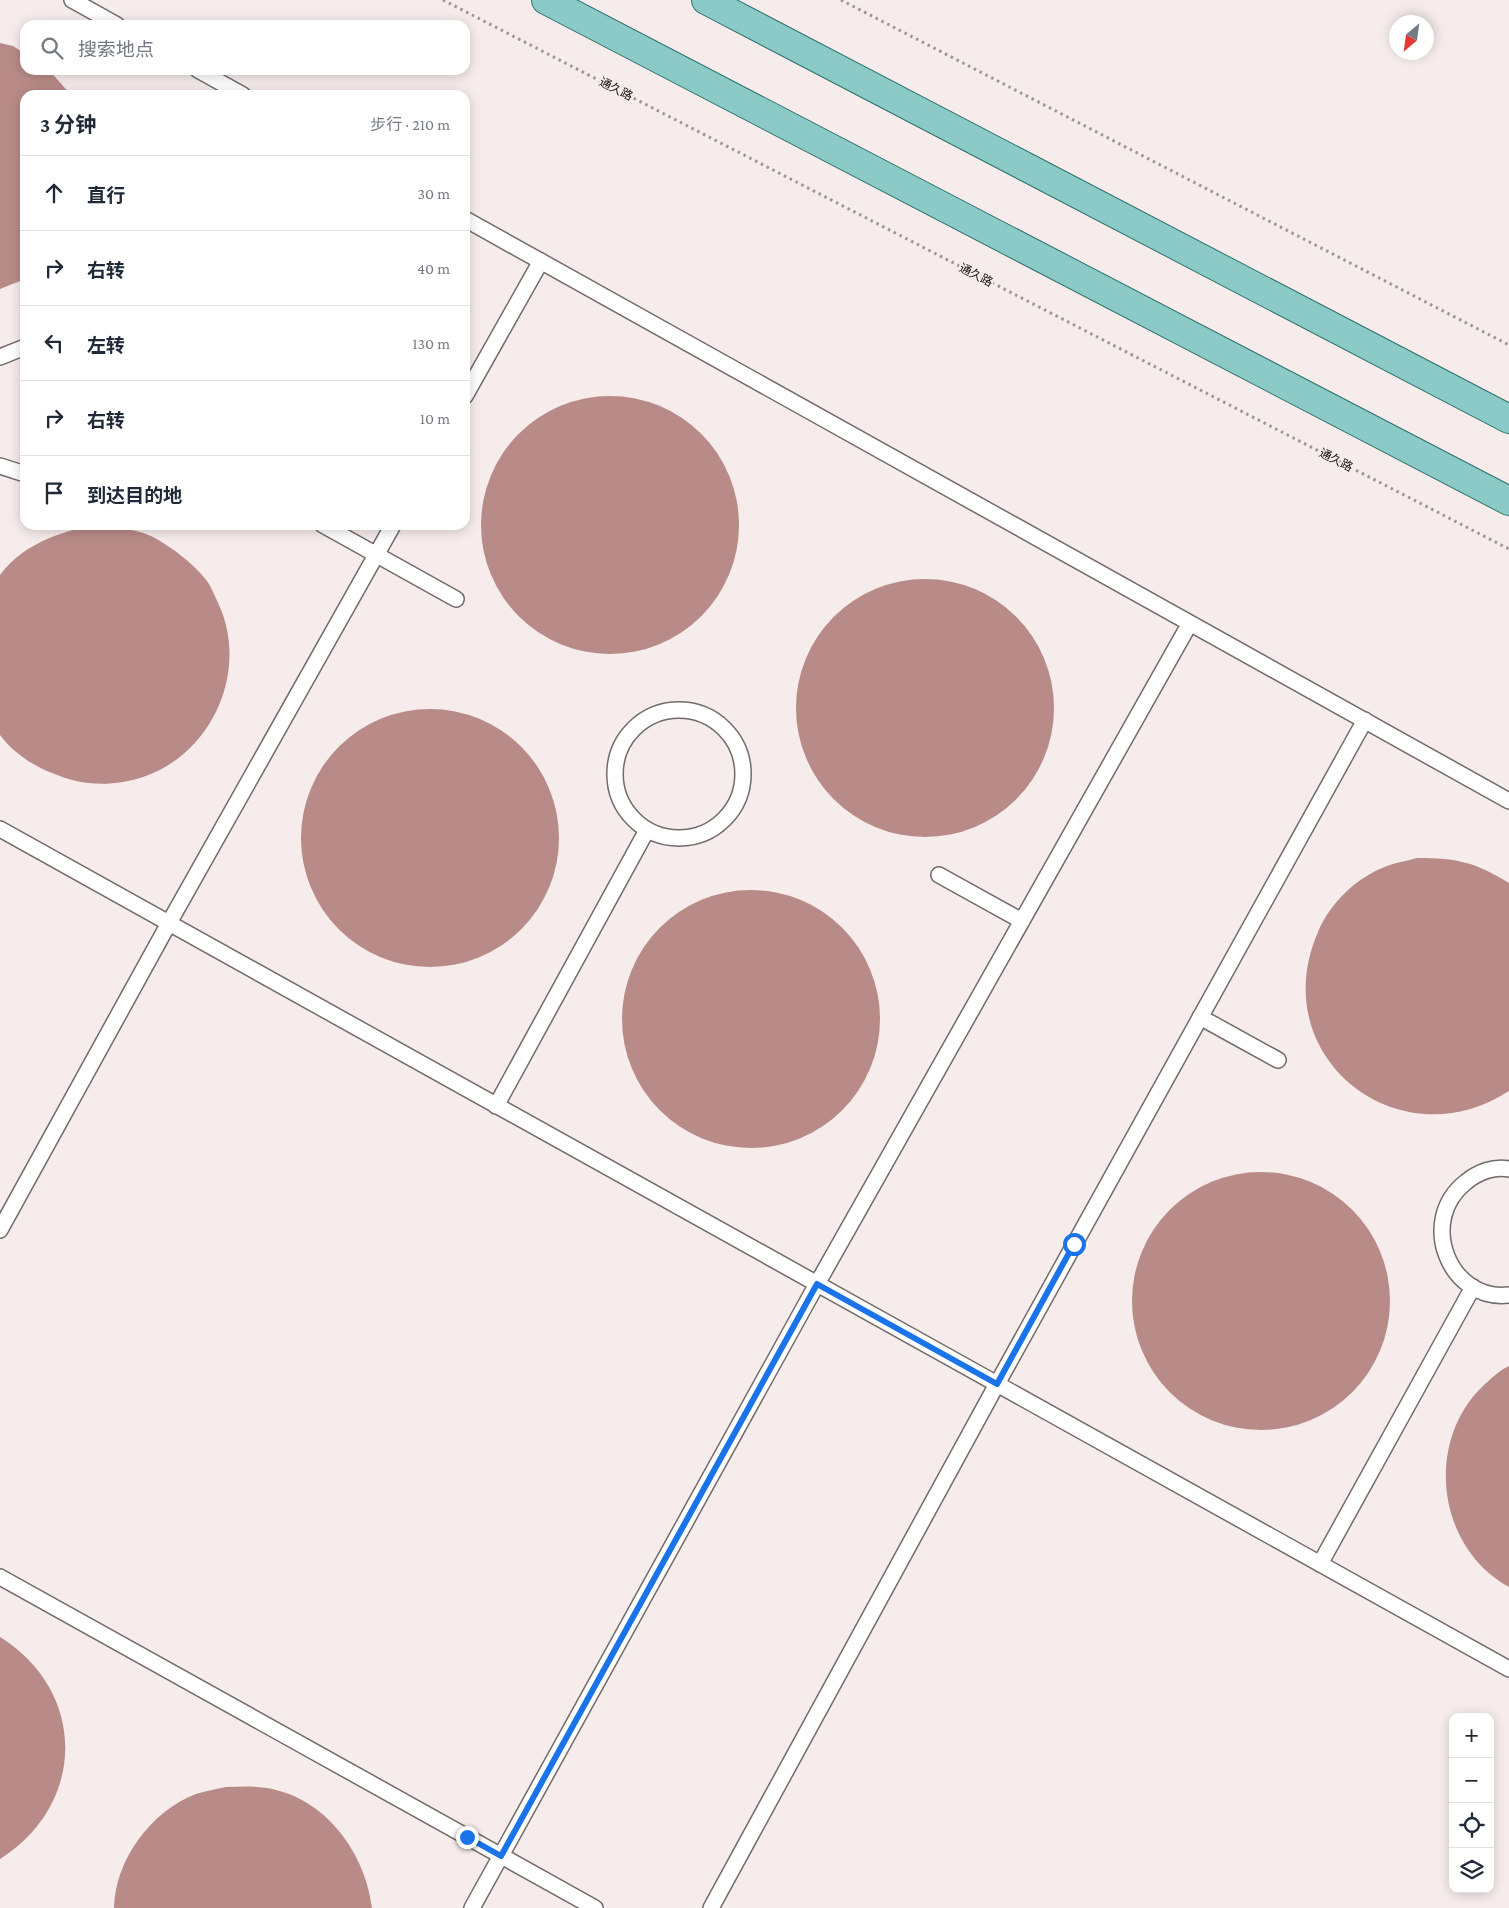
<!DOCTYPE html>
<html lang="zh">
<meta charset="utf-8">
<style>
:root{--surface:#fff;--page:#f2f2f3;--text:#1f2937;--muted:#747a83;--line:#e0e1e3}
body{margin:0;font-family:"Crimson Pro","Noto Sans SC",serif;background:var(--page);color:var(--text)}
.controls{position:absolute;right:15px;bottom:15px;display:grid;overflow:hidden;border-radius:10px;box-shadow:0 2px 12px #0003}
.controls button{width:45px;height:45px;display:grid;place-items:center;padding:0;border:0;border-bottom:1px solid var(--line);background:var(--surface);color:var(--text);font:25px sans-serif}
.compass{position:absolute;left:1389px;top:15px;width:45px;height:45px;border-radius:50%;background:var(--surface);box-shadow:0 2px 12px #0003;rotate:209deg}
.stop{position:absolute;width:15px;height:15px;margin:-11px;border:4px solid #1a73e8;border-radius:50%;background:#fff}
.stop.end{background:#1a73e8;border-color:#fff;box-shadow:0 1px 5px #0008}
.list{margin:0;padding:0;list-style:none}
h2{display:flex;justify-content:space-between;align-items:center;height:65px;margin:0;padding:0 20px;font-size:21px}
h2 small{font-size:16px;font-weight:400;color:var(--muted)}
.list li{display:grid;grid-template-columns:32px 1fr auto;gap:15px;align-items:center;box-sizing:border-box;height:75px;padding:0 20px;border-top:1px solid var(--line)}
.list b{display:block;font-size:19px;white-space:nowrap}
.list em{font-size:16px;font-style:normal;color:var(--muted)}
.icon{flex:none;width:28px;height:28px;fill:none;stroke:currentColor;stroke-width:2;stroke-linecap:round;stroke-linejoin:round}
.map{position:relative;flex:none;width:1509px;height:1908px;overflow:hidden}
.search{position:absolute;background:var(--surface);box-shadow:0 2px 12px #0003;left:20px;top:20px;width:450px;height:55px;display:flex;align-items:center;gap:12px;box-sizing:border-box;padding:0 18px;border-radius:15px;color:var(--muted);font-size:19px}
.panel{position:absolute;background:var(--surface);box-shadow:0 2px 12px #0003;left:20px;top:90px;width:450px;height:440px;border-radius:15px}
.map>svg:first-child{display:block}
.water{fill:#b88b88}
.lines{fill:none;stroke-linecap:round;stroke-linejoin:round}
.service-casing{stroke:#736a6a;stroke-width:18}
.primary-casing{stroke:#2e716d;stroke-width:30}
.path{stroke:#9d9695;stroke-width:3;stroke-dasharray:2.5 4;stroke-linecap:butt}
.service{stroke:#fff;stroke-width:15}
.primary{stroke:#8bcac6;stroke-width:28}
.route{stroke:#1a73e8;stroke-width:6}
.labels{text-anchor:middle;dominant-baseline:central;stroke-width:4;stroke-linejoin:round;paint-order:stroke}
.street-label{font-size:12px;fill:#110e0e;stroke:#f6eceb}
</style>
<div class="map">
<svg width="1509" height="1908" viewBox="0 0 1509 1908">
<rect width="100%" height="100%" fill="#f6eceb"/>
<path class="water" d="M0 43 13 46 25 54V70H49L71 95H25V279L0 289Z
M481 525a129 129 0 1 1 258 0a129 129 0 1 1-258 0Z
M84 527C106 527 131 527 151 536 172 547 193 563 207 581 212 588 215 597 219 605 249 671 212 754 143 777 122 784 98 786 76 781 46 773 19 760 0 735V575C21 547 52 535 84 527Z
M796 708a129 129 0 1 1 258 0a129 129 0 1 1-258 0Z
M301 838a129 129 0 1 1 258 0a129 129 0 1 1-258 0Z
M1417 858C1457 858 1475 862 1509 883V1091C1398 1163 1264 1056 1318 932 1330 903 1357 877 1387 866 1397 862 1407 861 1417 858Z
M622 1019a129 129 0 1 1 258 0a129 129 0 1 1-258 0Z
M1132 1301a129 129 0 1 1 258 0a129 129 0 1 1-258 0Z
M1509 1366V1587C1436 1547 1424 1440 1485 1384 1493 1377 1500 1370 1509 1366Z
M0 1637C87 1691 87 1804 0 1859Z
M226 1787C236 1787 247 1786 257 1787 320 1791 365 1849 372 1908H114C115 1860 151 1811 196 1794 205 1791 216 1789 226 1787Z"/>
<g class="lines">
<g class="service-casing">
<path id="service" d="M72 0 117 25
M198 70 243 95
M465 219 1509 801
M0 357 25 347
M465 396 541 261
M0 466 25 474
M323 525 456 599
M615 774a64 64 0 1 1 128 0a64 64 0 1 1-128 0Z
M0 829 1509 1669
M939 875 1022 921
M1200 1017 1278 1060
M496 1106 647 830
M1509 1169C1494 1166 1478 1172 1466 1182 1417 1220 1449 1302 1509 1295
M0 1230 169 923 393 525
M1320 1564 1473 1287
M0 1577 595 1908
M472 1908 817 1284 1190 623
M711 1908 997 1384 1365 720"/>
</g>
<g class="primary-casing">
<path id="primary" d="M546 0 1509 501
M706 0 1509 419"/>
</g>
<path class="path" d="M443 0 1509 549
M841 0 1509 345"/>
<use href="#service" class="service"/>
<use href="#primary" class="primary"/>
</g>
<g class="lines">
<path class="route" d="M467 1837 501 1856 817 1284 997 1384 1074 1244"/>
</g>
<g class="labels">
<g class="street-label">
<text transform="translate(616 89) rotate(27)">通久路</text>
<text transform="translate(976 275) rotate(27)">通久路</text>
<text transform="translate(1336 460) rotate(27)">通久路</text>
</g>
</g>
</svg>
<div class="controls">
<button>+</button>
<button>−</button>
<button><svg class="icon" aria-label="locate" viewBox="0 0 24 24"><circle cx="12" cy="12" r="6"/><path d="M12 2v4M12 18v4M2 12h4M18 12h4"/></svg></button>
<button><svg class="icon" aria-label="layers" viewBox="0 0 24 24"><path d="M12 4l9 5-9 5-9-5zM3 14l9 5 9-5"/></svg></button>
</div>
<svg class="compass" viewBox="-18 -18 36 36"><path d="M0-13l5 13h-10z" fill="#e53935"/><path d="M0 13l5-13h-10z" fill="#747a83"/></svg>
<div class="stop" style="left:1074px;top:1244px"></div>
<div class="stop end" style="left:467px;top:1837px"></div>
<div class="search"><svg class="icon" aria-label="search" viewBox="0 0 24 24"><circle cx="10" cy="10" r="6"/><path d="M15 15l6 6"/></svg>搜索地点</div>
<section class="panel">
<h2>3 分钟<small>步行 · 210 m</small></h2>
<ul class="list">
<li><svg class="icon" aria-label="ahead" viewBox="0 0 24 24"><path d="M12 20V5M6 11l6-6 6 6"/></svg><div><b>直行</b></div><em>30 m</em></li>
<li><svg class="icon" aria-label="right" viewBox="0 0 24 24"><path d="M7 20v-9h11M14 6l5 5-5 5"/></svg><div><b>右转</b></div><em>40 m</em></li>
<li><svg class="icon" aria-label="left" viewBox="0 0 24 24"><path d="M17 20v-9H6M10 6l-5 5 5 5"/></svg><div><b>左转</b></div><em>130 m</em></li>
<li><svg class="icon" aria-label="right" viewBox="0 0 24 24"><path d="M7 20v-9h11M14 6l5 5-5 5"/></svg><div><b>右转</b></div><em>10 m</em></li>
<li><svg class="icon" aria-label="arrive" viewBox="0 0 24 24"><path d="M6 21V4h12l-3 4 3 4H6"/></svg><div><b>到达目的地</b></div></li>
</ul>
</section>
</div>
